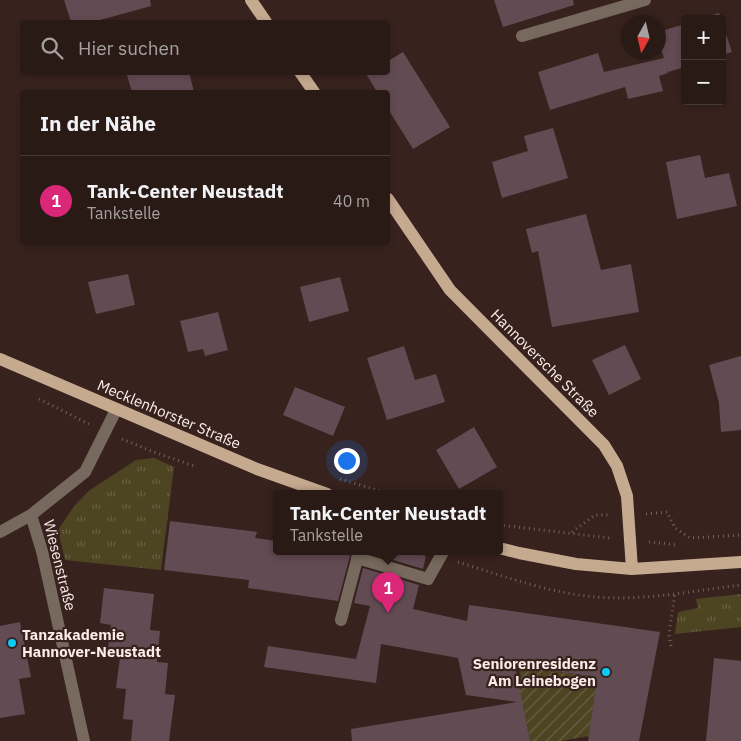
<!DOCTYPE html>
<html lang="de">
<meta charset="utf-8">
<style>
:root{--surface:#2a1a16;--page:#362723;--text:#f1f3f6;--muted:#a5a1a1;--line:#463835;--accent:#db2777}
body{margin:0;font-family:"IBM Plex Sans",sans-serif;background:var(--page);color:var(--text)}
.controls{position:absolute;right:15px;top:15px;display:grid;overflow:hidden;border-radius:5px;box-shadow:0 2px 8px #0003}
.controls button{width:45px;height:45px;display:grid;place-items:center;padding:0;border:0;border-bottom:1px solid var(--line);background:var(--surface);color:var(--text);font:25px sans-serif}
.compass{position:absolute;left:621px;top:15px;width:45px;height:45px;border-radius:50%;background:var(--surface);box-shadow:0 2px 8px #0003;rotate:188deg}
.you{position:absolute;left:346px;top:460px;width:18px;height:18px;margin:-12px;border:4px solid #fff;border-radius:50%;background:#1a73e8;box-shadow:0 0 0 8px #1a73e833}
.badge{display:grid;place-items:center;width:32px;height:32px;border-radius:50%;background:var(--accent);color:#fff;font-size:16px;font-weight:700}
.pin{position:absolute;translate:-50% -41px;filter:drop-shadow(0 1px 2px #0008)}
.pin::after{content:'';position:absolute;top:26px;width:18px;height:15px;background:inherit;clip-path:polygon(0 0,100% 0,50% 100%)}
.popup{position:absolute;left:273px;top:490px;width:230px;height:65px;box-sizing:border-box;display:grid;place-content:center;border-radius:5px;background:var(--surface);filter:drop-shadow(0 1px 4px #0005);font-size:16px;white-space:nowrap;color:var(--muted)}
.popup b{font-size:19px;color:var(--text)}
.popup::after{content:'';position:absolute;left:50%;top:100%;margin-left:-10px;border:10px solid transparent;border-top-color:var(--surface)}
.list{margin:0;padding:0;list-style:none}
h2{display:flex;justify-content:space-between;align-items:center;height:65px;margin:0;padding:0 20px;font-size:21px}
h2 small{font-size:16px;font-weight:400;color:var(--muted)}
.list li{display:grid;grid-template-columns:32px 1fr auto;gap:15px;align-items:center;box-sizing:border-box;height:90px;padding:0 20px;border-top:1px solid var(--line)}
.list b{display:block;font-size:19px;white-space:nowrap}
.list p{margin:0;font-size:16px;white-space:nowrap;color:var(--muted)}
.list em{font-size:16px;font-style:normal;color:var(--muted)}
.icon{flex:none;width:28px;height:28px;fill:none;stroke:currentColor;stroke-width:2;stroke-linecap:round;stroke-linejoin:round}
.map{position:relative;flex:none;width:741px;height:741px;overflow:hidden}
.search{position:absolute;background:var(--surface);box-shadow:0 2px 8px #0003;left:20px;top:20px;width:370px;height:55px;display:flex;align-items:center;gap:12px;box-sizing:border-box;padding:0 18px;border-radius:5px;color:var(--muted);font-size:19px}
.panel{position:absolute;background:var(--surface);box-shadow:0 2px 8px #0003;left:20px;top:90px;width:370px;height:155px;border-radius:5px}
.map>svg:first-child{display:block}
.grass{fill:url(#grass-tufts)}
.garden{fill:url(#garden-furrows)}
.building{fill:#634b53}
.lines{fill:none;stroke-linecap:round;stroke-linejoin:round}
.path{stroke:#76625e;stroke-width:3;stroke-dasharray:1 4;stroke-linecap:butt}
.minor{stroke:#77695d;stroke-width:12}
.major{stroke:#c6aa90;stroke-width:12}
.poi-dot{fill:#0acafa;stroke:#38221e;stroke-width:2}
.labels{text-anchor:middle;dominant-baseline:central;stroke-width:4.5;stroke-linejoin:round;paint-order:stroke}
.street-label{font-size:15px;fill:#fcece9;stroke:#38221e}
.poi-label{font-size:15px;font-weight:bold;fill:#fcece9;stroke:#38221e;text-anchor:start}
</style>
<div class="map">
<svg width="741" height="741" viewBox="0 0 741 741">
<defs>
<pattern id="grass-tufts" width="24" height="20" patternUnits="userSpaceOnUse" patternTransform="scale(1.25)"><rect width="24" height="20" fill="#4d4522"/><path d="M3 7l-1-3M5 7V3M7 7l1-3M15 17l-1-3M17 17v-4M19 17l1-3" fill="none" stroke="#686042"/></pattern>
<pattern id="garden-furrows" width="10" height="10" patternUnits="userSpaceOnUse" patternTransform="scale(1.25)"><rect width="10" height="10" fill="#4d4522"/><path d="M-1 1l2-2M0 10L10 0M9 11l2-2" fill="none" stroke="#686042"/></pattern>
</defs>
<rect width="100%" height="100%" fill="#38221e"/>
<path class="grass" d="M154 458 174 467 161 570 65 560 58 530 75 505 90 490 136 460Z
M741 594V627L675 634 678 612 698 608 696 599Z"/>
<path class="garden" d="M520 667 597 677 589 736 561 741H530L518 684Z"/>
<path class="building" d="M64 0H150L151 6 93 22H71Z
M494 0H573L574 5 503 27Z
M719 13 721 19H701Z
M722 22 732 52 722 55Z
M685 24V67L668 72 666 66 668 73 659 76 663 91 628 99 625 87 550 110 538 72 598 53 604 72 664 58 658 40V32Z
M403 52 450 127 413 149 388 109V92H377L365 72H388V61Z
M126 72H189L194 92H132Z
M553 128 568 178 502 198 492 162 528 151 524 136Z
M700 155 705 178 729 173 737 206 677 219 666 162Z
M586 214 601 270 631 264 639 312 552 327 538 251 532 253 526 229Z
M128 274 135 305 96 314 88 282Z
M340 277 349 311 309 322 300 287Z
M218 312 228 350 205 356 203 349 188 352 180 321Z
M625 345 641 379 609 395 592 360Z
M404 346 415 380 436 374 445 402 387 420 367 358Z
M741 356V430L721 432 719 403 709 365Z
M295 387 345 407 333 436 283 415Z
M474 427 497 467 459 489 436 450Z
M170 521 257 532 255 538 277 541V552H351L338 601 248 588 249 580 164 570Z
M367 552H410L426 556 423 569Z
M363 568 419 585 413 609 467 621 469 605 660 632 639 741H588L597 677 515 666 530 741H352L351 729 517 702 466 695 458 658 381 644 376 683 264 667 268 646 356 659 370 606 354 603Z
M104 588 154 594 150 630 160 631 157 662 168 663 165 694 175 695 169 741H131L133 720 123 719 126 689 116 688 120 657 107 656 111 625 100 623Z
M20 622 31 677 19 679 25 714 0 718V626Z
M714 658 741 661V741H706Z"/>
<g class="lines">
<path class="path" d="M39 399 89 424
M122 439 151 451 194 466
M340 479 390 494
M646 514 667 512 675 528 690 538 741 535
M499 525 610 538
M572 532 595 515H610
M649 542 677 545
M458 562C503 576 549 593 596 597 644 601 693 591 741 585
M671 646 669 634 675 593"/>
<path class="minor" d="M522 36 645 0
M31 515 42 551 84 741
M0 532 31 515 85 472 116 410
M357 558 428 579 443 552
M341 620 359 552"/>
<path class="major" d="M251 0 266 22
M300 72 314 92
M388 199 450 290 604 445 617 466 627 496 632 569
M0 359 257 469 327 494
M499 548 519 553 576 564 632 569 741 562"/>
</g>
<g class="poi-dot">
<circle cx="12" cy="643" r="5"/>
<circle cx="606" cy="672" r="5"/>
</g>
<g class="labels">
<g class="street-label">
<text transform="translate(545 363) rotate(45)">Hannoversche Straße</text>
<text transform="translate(169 414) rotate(23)">Mecklenhorster Straße</text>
<text transform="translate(60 565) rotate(76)">Wiesenstraße</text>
</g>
<g class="poi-label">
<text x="22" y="634">Tanzakademie<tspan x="22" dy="17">Hannover-Neustadt</tspan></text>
<text x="596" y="663" text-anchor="end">Seniorenresidenz<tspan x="596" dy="17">Am Leinebogen</tspan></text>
</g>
</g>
</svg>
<div class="controls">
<button>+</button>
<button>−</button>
</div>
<svg class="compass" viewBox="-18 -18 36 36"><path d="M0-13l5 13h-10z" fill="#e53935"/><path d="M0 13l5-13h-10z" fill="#a5a1a1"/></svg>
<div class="you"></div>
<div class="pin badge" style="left:388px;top:613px">1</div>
<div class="popup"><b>Tank-Center Neustadt</b>Tankstelle</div>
<div class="search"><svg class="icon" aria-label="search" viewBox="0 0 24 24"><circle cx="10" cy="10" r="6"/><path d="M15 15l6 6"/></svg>Hier suchen</div>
<section class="panel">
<h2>In der Nähe<small></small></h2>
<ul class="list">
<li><span class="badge">1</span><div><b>Tank-Center Neustadt</b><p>Tankstelle</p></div><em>40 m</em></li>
</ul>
</section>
</div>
